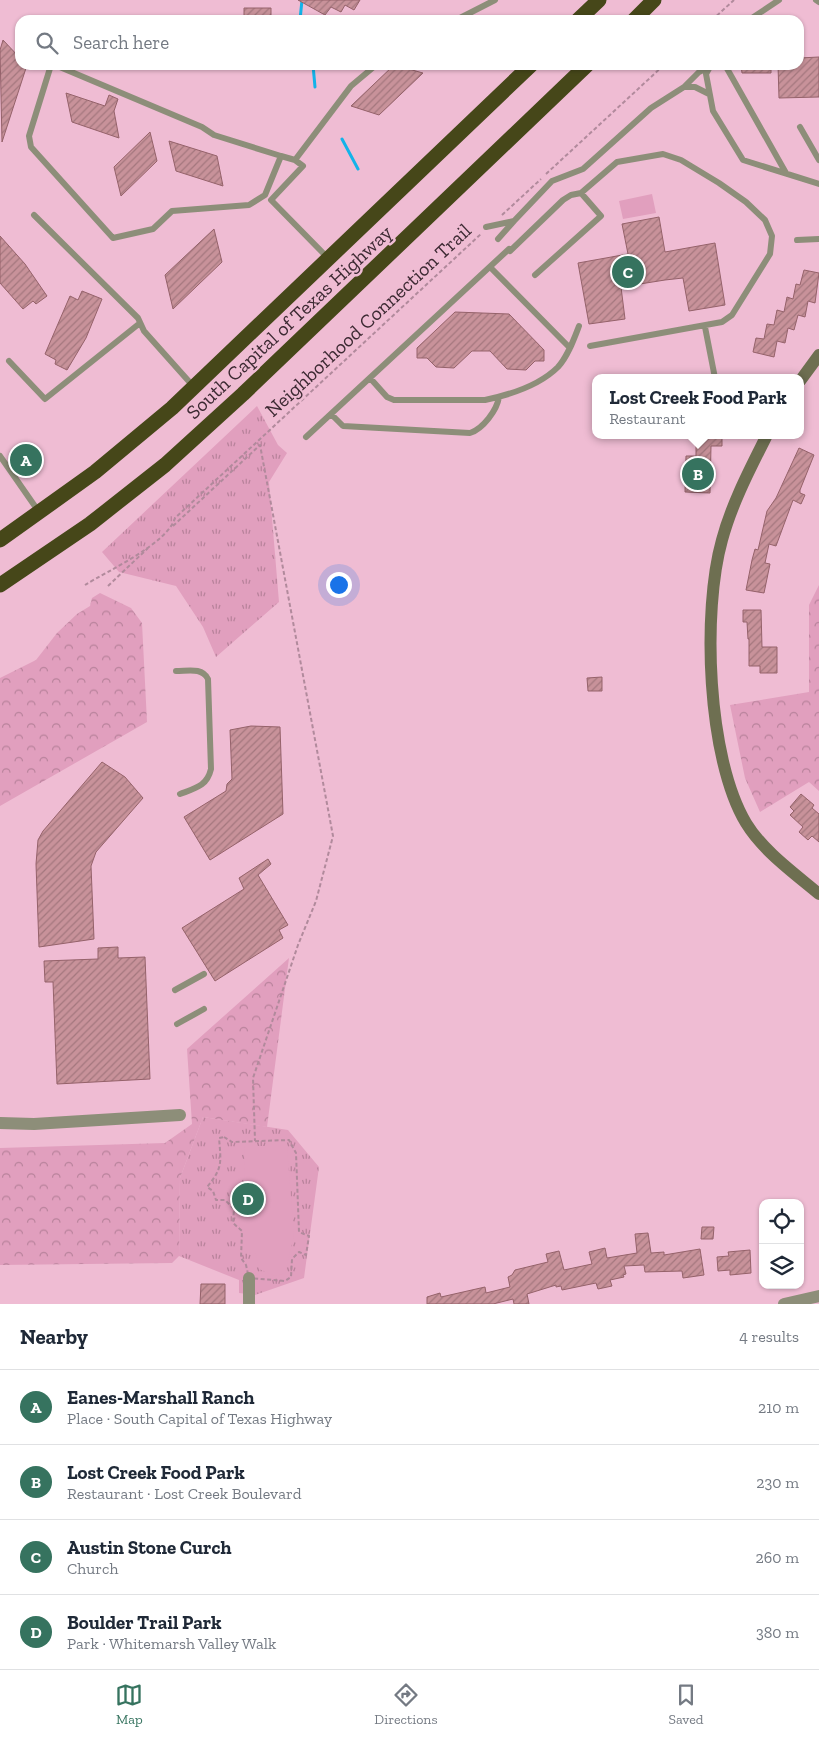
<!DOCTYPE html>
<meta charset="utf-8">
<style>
:root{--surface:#fff;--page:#f6f6f7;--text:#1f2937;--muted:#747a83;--line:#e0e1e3;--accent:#36735f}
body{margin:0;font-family:"Zilla Slab",serif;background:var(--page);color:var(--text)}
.controls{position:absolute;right:15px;bottom:15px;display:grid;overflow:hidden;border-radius:10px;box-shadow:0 1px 4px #0004}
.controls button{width:45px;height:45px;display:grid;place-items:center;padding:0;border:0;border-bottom:1px solid var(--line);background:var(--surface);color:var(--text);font:25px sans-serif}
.you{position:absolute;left:338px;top:584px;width:18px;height:18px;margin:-12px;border:4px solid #fff;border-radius:50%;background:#1a73e8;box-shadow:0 0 0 8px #1a73e833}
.badge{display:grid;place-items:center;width:32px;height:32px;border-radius:50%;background:var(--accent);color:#fff;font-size:16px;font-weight:700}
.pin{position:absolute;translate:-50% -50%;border:2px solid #fff;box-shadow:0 1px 5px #0006}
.popup{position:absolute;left:592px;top:374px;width:212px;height:65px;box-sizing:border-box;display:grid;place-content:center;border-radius:10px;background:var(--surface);filter:drop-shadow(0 1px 4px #0005);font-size:16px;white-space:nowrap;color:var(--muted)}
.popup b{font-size:19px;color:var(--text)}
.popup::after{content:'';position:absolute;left:50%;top:100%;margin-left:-10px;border:10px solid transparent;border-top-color:var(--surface)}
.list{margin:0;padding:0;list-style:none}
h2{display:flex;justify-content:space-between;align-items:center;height:65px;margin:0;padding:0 20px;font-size:21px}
h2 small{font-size:16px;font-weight:400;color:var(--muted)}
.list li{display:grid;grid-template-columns:32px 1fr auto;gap:15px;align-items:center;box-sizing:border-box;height:75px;padding:0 20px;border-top:1px solid var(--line)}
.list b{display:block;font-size:19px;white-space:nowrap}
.list p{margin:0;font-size:16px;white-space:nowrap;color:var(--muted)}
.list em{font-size:16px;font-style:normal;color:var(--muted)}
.icon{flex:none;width:28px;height:28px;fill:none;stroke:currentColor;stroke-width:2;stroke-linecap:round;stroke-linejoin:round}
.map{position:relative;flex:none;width:819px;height:1304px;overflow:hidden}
.search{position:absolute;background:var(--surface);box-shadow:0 1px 4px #0004;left:15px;right:15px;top:15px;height:55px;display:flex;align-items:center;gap:12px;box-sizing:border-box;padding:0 18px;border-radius:15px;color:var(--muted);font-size:19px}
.sheet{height:365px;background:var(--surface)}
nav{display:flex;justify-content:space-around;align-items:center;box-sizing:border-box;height:70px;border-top:1px solid var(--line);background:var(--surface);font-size:14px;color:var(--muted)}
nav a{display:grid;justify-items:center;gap:2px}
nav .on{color:var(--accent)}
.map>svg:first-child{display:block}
.grass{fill:url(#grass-tufts)}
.forest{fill:url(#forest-crowns)}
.pitch{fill:#e19fbe}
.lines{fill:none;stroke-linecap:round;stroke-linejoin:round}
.stream{stroke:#13b3e9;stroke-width:3}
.building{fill:url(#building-hatch);stroke:#95626a}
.path{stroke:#b18a9c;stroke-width:2;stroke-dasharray:4 2.5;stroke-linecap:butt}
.lane{stroke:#8d8e79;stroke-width:6}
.street{stroke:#8d8e79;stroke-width:12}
.secondary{stroke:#6e6f51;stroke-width:12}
.highway{stroke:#464719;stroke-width:15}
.labels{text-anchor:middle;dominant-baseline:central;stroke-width:5;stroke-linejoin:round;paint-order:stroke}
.street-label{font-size:20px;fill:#3d2a33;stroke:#efbcd3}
</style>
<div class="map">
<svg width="819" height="1304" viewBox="0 0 819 1304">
<defs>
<pattern id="grass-tufts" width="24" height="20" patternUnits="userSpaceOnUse" patternTransform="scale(1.25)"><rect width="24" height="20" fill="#e19fbe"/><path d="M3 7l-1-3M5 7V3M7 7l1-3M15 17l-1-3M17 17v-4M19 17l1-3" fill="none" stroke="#b8829b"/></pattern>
<pattern id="forest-crowns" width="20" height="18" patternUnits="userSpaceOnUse" patternTransform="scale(1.25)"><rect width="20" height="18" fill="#e19fbe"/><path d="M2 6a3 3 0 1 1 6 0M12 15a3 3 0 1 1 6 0" fill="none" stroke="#b8829b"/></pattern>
<pattern id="building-hatch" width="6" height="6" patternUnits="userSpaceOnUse" patternTransform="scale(1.25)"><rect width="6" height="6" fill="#c8929a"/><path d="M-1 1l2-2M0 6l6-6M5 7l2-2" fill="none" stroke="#a4777e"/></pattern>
</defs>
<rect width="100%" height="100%" fill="#efbcd3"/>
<path class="grass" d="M257 406 278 445 287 453 269 482 279 602 216 657 203 627 176 586 119 572 102 552Z
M203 1117 288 1130 319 1167 304 1278 255 1295 239 1293V1280L179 1256 180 1178Z"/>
<path class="forest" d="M819 585V791L809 782 760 812 745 778 730 705 809 692V605Z
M100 593 131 608 142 623 147 722 0 806V678L36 660 57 633 77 614 90 606 92 598Z
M289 958 267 1127 203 1117 180 1178 179 1256 172 1263 0 1265V1148L165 1143 192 1124 187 1049Z"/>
<path class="pitch" d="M652 194 656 213 623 219 619 201Z
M245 1146H287L294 1236 285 1273 275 1276 259 1269 256 1254 240 1251V1207L244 1199Z"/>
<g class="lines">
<path class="stream" d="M300 20 302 0
M313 65 315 87
M342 139 358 169"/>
</g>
<path class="building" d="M298 0H360L354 10 345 5 341 12 331 7 325 15Z
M244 8H271V20H244Z
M3 40 20 58V65H27L2 142 0 50Z
M819 57V97L779 98 778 65H799V58Z
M394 65 423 73 379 115 351 106Z
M741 65H771V73H742Z
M66 93 105 106 109 95 118 99 114 111 119 138 72 122Z
M150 132 157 161 121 196 114 167Z
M169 141 217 156 223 186 176 171Z
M659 217 665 252 715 243 725 305 689 311 683 278 665 280 621 287 625 319 589 324 578 263 628 254 622 224Z
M214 229 222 262 173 309 165 275Z
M0 236 25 264 47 296 36 304 33 301 23 309 0 283Z
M804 270 819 273 815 303 808 301 805 317 798 315 794 330 788 328 785 343 777 341 774 357 753 352 756 338 764 339 767 324 774 325 777 310 784 312 787 297 793 299 796 284 800 285Z
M82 291 102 299 86 338 67 370 55 364 56 360 45 354 70 296 78 300Z
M455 312 509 314 544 350V361H535L526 370 507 369 490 351H472L454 368 436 367 427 358H417V348Z
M696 435H722V446H711L710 493 685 492 686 456H696Z
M799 448 814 455 800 490V493L805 495 801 504 793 500 776 546 769 544 765 563 770 564 764 593 746 590 752 560 755 549 758 550 767 511 776 498Z
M743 610H761L762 647H777V673H760V666H749V639H748L747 622H743Z
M602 677V691H588L587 678Z
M251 726 280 727 283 814 210 860 184 817 226 791 227 784 232 779 230 730Z
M102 762 125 777 143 798 96 852 91 866 94 939 39 947 36 864 38 840 43 831Z
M801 794 814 805 812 808 819 814V842L812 836 808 840 799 832 803 827 790 815 794 811 790 807Z
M268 859 271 864 258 875 288 925 279 930 283 938 215 981 182 928 244 889 239 878Z
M118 947V958L145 957 150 1079 57 1084 53 982H45L44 961 98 959V948Z
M702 1227H714L713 1239H701Z
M648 1233 651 1253 664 1252V1255L700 1249 704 1275 683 1278 682 1271 645 1272 644 1265 624 1266 626 1274 623 1275 624 1277 610 1280 612 1286 598 1289 596 1283 562 1290 561 1286 556 1287V1285L527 1294 529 1304H514L513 1299 493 1304H427V1297L440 1293 441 1297 485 1287 486 1293 510 1287 508 1277 512 1275 515 1270 548 1262 546 1254 559 1251 564 1270 592 1264 589 1252 605 1248 607 1258 637 1253 635 1234Z
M750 1250 751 1273 730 1275V1270L718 1271 717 1257 729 1256 728 1252Z
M201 1284H225V1304H200Z"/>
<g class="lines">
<path class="path" d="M712 20 734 0
M546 174 664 65
M502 215 541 179
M173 526 260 445 333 836 316 901 298 945 253 1078 255 1141
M85 585C109 570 167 544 175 518L482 233
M108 586 148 548
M224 1137 232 1142 289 1140 296 1153 299 1232 309 1236 306 1255 299 1252 292 1259 291 1277 285 1281 249 1278 246 1265 241 1258 242 1231 233 1223 234 1209 225 1200H216L213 1191 207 1187C223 1168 221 1162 219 1138Z"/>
<path class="lane" d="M816 0 819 2
M456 20 495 0
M749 20 779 0
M51 65 29 136 31 147 113 238 153 229 172 211 249 205 265 195 281 156 214 135 202 127 55 65
M711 65 706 74 713 111 743 160 819 184
M725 65 786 173
M709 94 695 87H684L699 72 710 67
M800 127 819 160
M281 156 295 160
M34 215 138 318 144 331 193 386
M514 221 552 181 583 169 651 108 684 87
M486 227 514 221 498 239
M797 240 819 239
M510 251 563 200 571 195 581 193 617 162 663 154 681 160 719 183 746 202 765 220 772 236 770 254 732 315 722 322 590 346
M328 258 271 200 303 166 295 160 351 86 376 65
M490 267 570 348
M535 275 601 216 581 193
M705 327 715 378
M9 361 45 399 140 323
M370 378 387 397 394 400H485C509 395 540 385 558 367 568 356 574 339 579 326
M331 414 343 426 470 433C483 429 497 410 499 397
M306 437 509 249
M0 456 39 512
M176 671C188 671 202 667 208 679L211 769C207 786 196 788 180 794
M175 990 204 974
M177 1024 204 1009"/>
<path class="street" d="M0 1123 34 1124 180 1115
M249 1304V1278
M784 1304 819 1296"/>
<path class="secondary" d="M800 381 819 355
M767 435C750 469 732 503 722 540 702 611 707 758 746 823 763 851 794 873 819 894"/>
<path class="highway" d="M578 20 599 0
M634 20 654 0
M0 540 95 472 172 408 531 65
M0 585 90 524 165 465 243 394 587 65"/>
</g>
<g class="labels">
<g class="street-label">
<text transform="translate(368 320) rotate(-43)">Neighborhood Connection Trail</text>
<text transform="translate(289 322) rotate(-43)">South Capital of Texas Highway</text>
</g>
</g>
</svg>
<div class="controls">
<button><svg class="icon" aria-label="locate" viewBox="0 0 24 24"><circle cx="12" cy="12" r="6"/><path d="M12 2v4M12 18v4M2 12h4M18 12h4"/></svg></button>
<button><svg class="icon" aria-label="layers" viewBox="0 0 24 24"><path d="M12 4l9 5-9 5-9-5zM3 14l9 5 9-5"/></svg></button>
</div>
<div class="you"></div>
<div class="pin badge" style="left:26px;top:460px">A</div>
<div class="pin badge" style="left:698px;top:474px">B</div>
<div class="popup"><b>Lost Creek Food Park</b>Restaurant</div>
<div class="pin badge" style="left:628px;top:272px">C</div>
<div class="pin badge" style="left:248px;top:1199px">D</div>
<div class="search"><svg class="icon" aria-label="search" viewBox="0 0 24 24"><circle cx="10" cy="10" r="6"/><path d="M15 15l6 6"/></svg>Search here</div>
</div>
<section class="sheet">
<h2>Nearby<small>4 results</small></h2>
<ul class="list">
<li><span class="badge">A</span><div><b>Eanes-Marshall Ranch</b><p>Place · South Capital of Texas Highway</p></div><em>210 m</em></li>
<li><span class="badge">B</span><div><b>Lost Creek Food Park</b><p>Restaurant · Lost Creek Boulevard</p></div><em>230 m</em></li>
<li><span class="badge">C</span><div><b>Austin Stone Curch</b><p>Church</p></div><em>260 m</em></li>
<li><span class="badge">D</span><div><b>Boulder Trail Park</b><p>Park · Whitemarsh Valley Walk</p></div><em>380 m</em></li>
</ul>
</section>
<nav>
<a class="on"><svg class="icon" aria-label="map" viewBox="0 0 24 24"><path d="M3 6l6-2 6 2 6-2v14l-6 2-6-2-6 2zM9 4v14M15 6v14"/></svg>Map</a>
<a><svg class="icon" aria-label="directions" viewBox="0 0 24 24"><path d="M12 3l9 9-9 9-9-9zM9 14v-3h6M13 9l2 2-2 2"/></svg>Directions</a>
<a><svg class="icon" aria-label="saved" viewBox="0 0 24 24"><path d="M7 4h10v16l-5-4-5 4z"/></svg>Saved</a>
</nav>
